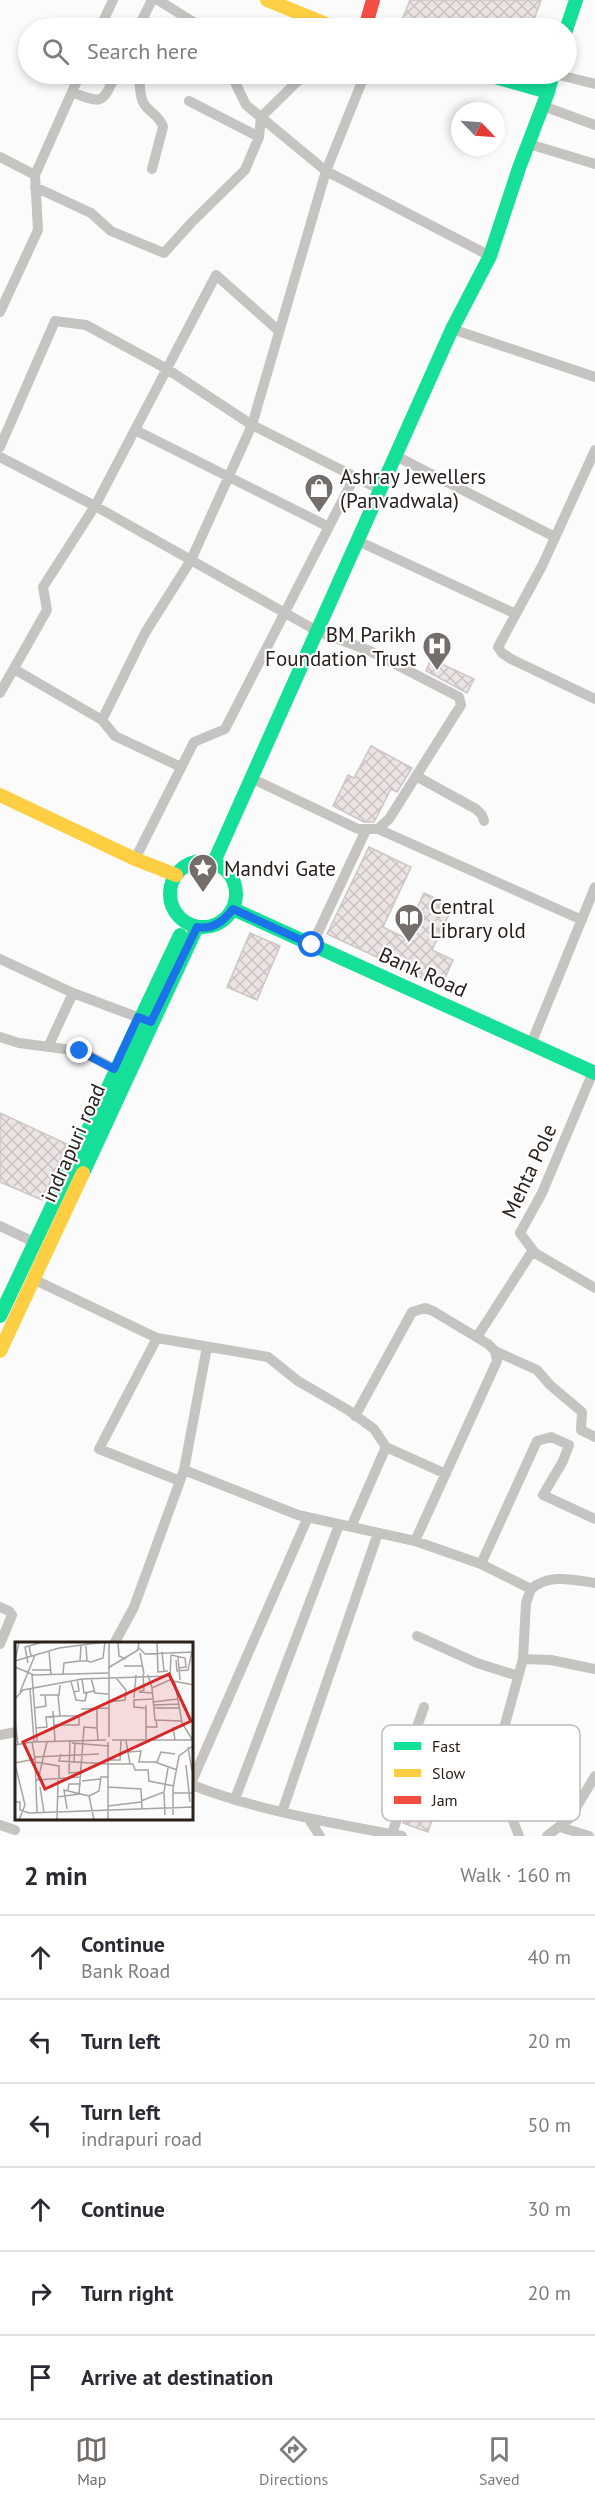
<!DOCTYPE html>
<meta charset="utf-8">
<style>
:root{--surface:#fff;--page:#f7f7f7;--text:#2b2b33;--muted:#7c7c81;--line:#e1e1e2;--accent:#746d69}
body{margin:0;font-family:"PT Sans",sans-serif;background:var(--page);color:var(--text)}
.compass{position:absolute;left:451px;top:102px;width:54px;height:54px;border-radius:50%;background:var(--surface);box-shadow:0 3px 9px #0003;rotate:115deg}
.stop{position:absolute;width:18px;height:18px;margin:-14px;border:4px solid #1a73e8;border-radius:50%;background:#fff}
.stop.end{background:#1a73e8;border-color:#fff;box-shadow:0 2px 6px #0008}
.list{margin:0;padding:0;list-style:none}
h2{display:flex;justify-content:space-between;align-items:center;height:78px;margin:0;padding:0 24px;font-size:26px}
h2 small{font-size:20px;font-weight:400;color:var(--muted)}
.list li{display:grid;grid-template-columns:39px 1fr auto;gap:18px;align-items:center;box-sizing:border-box;height:84px;padding:0 24px;border-top:2px solid var(--line)}
.list b{display:block;font-size:22px;white-space:nowrap}
.list p{margin:0;font-size:20px;white-space:nowrap;color:var(--muted)}
.list em{font-size:20px;font-style:normal;color:var(--muted)}
.icon{flex:none;width:33px;height:33px;fill:none;stroke:currentColor;stroke-width:2;stroke-linecap:round;stroke-linejoin:round}
.map{position:relative;flex:none;width:595px;height:1836px;overflow:hidden}
.search{position:absolute;background:var(--surface);box-shadow:0 3px 9px #0003;left:18px;right:18px;top:18px;height:66px;display:flex;align-items:center;gap:15px;box-sizing:border-box;padding:0 21px;border-radius:33px;color:var(--muted);font-size:22px}
.sheet{height:582px;background:var(--surface)}
nav{display:flex;justify-content:space-around;align-items:center;box-sizing:border-box;height:84px;border-top:2px solid var(--line);background:var(--surface);font-size:16px;color:var(--muted)}
nav a{display:grid;justify-items:center;gap:3px}
nav .on{color:var(--accent)}
.map>svg:first-child{display:block}
.building{fill:url(#building-cross-hatch);stroke:#ccc6c5;stroke-width:1.5}
.lines{fill:none;stroke-linecap:round;stroke-linejoin:round}
.street{stroke:#c6c4c0;stroke-width:10}
.fast{stroke:#16e098;stroke-width:14}
.slow{stroke:#ffcf43;stroke-width:14}
.jam{stroke:#f24e42;stroke-width:14}
.route{stroke:#1a73e8;stroke-width:8}
.labels{text-anchor:middle;dominant-baseline:central;stroke-width:4.5;stroke-linejoin:round;paint-order:stroke}
.poi-label{font-size:21px;fill:#2b211b;stroke:#fff;text-anchor:start}
.street-label{font-size:21px;fill:#2b211b;stroke:#fff}
.inset-road{fill:none;stroke:#a8a4a1;stroke-width:1.5}
.view{fill:#d62828;fill-opacity:0.15;stroke:#d62828;stroke-width:3}
.inset-edge{fill:none;stroke:#2b211b;stroke-width:3}
.key{fill:#fff;stroke:#bfbcbb;stroke-width:1.5}
.key-label{font-size:16px;fill:#2b211b}
</style>
<div class="map">
<svg width="595" height="1836" viewBox="0 0 595 1836">
<defs>
<pattern id="building-cross-hatch" width="8" height="8" patternUnits="userSpaceOnUse" patternTransform="scale(1.5)"><rect width="8" height="8" fill="#ebe4e2"/><path d="M0 0l8 8M0 8l8-8" fill="none" stroke="#cac3c1"/></pattern>
</defs>
<rect width="100%" height="100%" fill="#fbfbfb"/>
<path class="building" d="M410 0H541L531 28H415L402 20Z
M431 659 474 679 467 693 426 671Z
M371 746 412 768 397 792 391 789 374 822H364L333 806 348 775 354 778Z
M369 847 411 867 383 927 403 937 424 893 453 906 432 950 453 960 441 987 327 934Z
M250 933 280 946 257 1000 227 987Z
M0 1113 67 1144 42 1200 0 1182Z
M410 1803 435 1811 428 1832 403 1823Z"/>
<g class="lines">
<path class="street" d="M158 0 203 28
M100 28 113 0
M138 28 152 0
M139 74C140 83 139 96 144 104 149 112 160 116 163 127L152 169
M231 74 246 105 326 171 490 256
M555 74 595 84
M72 92C104 105 102 103 116 74
M189 101 259 137
M543 106 595 125
M529 144 595 164
M0 157 35 175
M35 187 91 213 111 231 164 253 192 222 245 170 259 137 261 117 305 74
M0 312 38 230 35 175 80 74
M452 329 595 377
M135 430 329 527
M0 447 55 321 86 325 167 369 252 425 381 490
M595 450 542 566 498 647 502 653 511 659 595 699
M396 456 555 537
M0 457 95 506 317 631 370 651 459 697 461 705 389 819 378 829H358L251 778
M358 541 516 614
M14 669 102 720 115 736 181 767
M0 693 47 610 43 587 95 506 216 275 279 331
M102 720 145 633 191 560 252 425 326 171 365 74
M416 776 476 809 482 815 484 821
M378 829 582 920
M135 859 194 742 225 729 355 476
M312 945 366 830
M0 959 73 993 145 1020
M0 1037 19 1043 80 1051 121 1072
M531 1044 595 887
M48 1047 73 993
M593 1072 542 1193 520 1233 535 1253 595 1288
M0 1226 36 1243
M35 1280 157 1338 268 1357 298 1381 348 1410 374 1429 386 1447
M477 1337 533 1250
M157 1338 99 1449 180 1481
M495 1351 537 1370 550 1385 582 1412 581 1430 595 1437
M355 1416 412 1312 425 1308 433 1311 488 1344 495 1351 497 1361 415 1541
M184 1470 207 1347
M351 1527 386 1447 446 1474
M481 1564 537 1441 551 1437 569 1445 563 1461 543 1495 595 1519
M0 1607 9 1611 12 1615 0 1644
M417 1636 477 1663 518 1676
M114 1644 134 1607 184 1470 298 1515 415 1541 481 1564 531 1589
M523 1659 551 1660 595 1669
M0 1735 16 1732
M192 1781 308 1517
M192 1785C259 1811 332 1823 402 1836
M235 1799 339 1525
M282 1812 378 1533
M308 1818 320 1836
M0 1825 15 1830
M560 1827 589 1836
M392 1834 406 1791 413 1738 424 1707
M519 1836 502 1792 500 1760 504 1728 523 1659 526 1603 531 1589C549 1573 574 1580 595 1583
M547 1836 570 1818 595 1776"/>
<path class="fast" d="M566 30 576 0
M484 74 548 92 553 74
M170 894a33 33 0 1 1 66 0a33 33 0 1 1-66 0Z
M213 864 452 329 490 256 519 168 548 92
M233 909 595 1073
M83 1173 197 927
M0 1316 180 935"/>
<path class="slow" d="M267 0 336 28
M0 795 135 859 176 875
M0 1351 83 1173"/>
<path class="jam" d="M365 28 373 0"/>
</g>
<g class="lines">
<path class="route" d="M80 1051 114 1069 138 1017 151 1022 197 927C212 930 224 921 233 909L312 945"/>
</g>
<defs>
<g id="shop-pin" transform="scale(1.5)"><path d="M0 17L-7.5 6A9.5 9.5 0 1 1 7.5 6Z" fill="#746d69" stroke="#fff"/><path d="M-5-2.5h2.3a2.7 3.5 0 0 1 5.4 0H5L5.5 6h-11ZM-1.5-2.5h3a1.5 2.3 0 0 0-3 0Z" fill="#fff"/></g>
<g id="hospital-pin" transform="scale(1.5)"><path d="M0 17L-7.5 6A9.5 9.5 0 1 1 7.5 6Z" fill="#746d69" stroke="#fff"/><path d="M-5-5h3v3.5h4V-5h3V5h-3V1.5h-4V5h-3Z" fill="#fff"/></g>
<g id="sight-pin" transform="scale(1.5)"><path d="M0 17L-7.5 6A9.5 9.5 0 1 1 7.5 6Z" fill="#746d69" stroke="#fff"/><path d="M0-6L1.8-2.2L6-1.7L2.9 1.2L3.7 5.4L0 3.3L-3.7 5.4L-2.9 1.2L-6-1.7L-1.8-2.2Z" fill="#fff"/></g>
<g id="library-pin" transform="scale(1.5)"><path d="M0 17L-7.5 6A9.5 9.5 0 1 1 7.5 6Z" fill="#746d69" stroke="#fff"/><path d="M-6-4Q-3-5.5-.7-3.5V5Q-3 3-6 4ZM6-4Q3-5.5 .7-3.5V5Q3 3 6 4Z" fill="#fff"/></g>
</defs>
<g fill-rule="evenodd">
<use href="#shop-pin" x="319" y="488"/>
<use href="#hospital-pin" x="437" y="646"/>
<use href="#sight-pin" x="203" y="868"/>
<use href="#library-pin" x="409" y="918"/>
</g>
<g class="labels">
<g class="poi-label">
<text x="340" y="476">Ashray Jewellers<tspan x="340" dy="24">(Panvadwala)</tspan></text>
<text x="416" y="634" text-anchor="end">BM Parikh<tspan x="416" dy="24">Foundation Trust</tspan></text>
<text x="224" y="868">Mandvi Gate</text>
<text x="430" y="906">Central<tspan x="430" dy="24">Library old</tspan></text>
</g>
<g class="street-label">
<text transform="translate(423 972) rotate(24)">Bank Road</text>
<text transform="translate(73 1143) rotate(-66)">indrapuri road</text>
<text transform="translate(529 1171) rotate(-65)">Mehta Pole</text>
</g>
</g>
<g transform="translate(15 1642)">
<rect width="178" height="178" fill="#fbfbfb"/>
<path class="inset-road" d="M94 0V95M103 0 104 14 111 17M142 0 143 30 153 29M66 4 65 19H72M71 4 72 19 76 20 88 16 90 0M124 6 130 12 179 10M34 9 36 32M147 10 149 29M125 11 129 32M156 13 170 16 171 25 164 26M16 14 14 4 28 0M163 15 165 38M161 18 162 29 173 28 177 9M0 19 44 6 90 0M0 19 4 0M13 21 10 5 14 4M109 24H128M0 25 19 33 93 31M93 26 123 8 124 0M17 28H36M48 32 49 21 65 19M128 32 129 48 124 50 137 51M17 33 22 99M133 33 137 46 157 37M155 35 156 13M76 36 80 51 93 52M67 37 69 51 79 49M158 39 179 43M56 40 59 50 64 49 62 37M137 46 140 78 166 79M15 47 19 99M5 50 20 13M59 50 61 58 70 59 72 50M25 53H44L45 43M119 56 121 33M0 57 8 48 67 37 154 34 160 41 167 81 177 97M93 60 110 58 111 48 101 36M138 60 163 57M139 63 164 62M19 66 31 64 30 53M130 66 119 65V58L137 57M140 66H165M66 67 94 66M82 67V86M38 69 40 99M0 80 3 102M38 83H64V74H45M131 85H142L141 78M21 86 32 85 31 75 45 74 43 53M131 97V63M55 98 54 131 67 130M97 98H179M160 98 158 86 169 84M111 99 115 122M17 100 91 98M57 101 94 104M0 103 17 100 20 117 0 121M173 105 177 129M113 110 126 109 124 120H140L162 128M46 112 44 119 93 122M20 115 84 112M20 117 22 171M93 118H105L106 99M20 120 44 124V136M59 120 60 101M142 120 146 110 160 112M0 122 10 163 4 178M93 122H118L120 128H133L134 139 159 144M171 123 175 160M21 138 66 135M23 138 32 100M67 139 85 137M25 145 29 170M93 145 126 147 127 166M53 148 54 142H66M149 151 150 173M158 151H179M42 155 64 152 69 85 82 86 83 98M126 159 149 150 153 126M0 160H5V168L14 171 179 165M93 164 126 160M52 167 49 148 74 154M158 173V146L164 114 179 103M42 178 43 138M79 178 74 154 84 149 86 135H93M93 178V100"/>
<path class="view" d="M154 32 176 79 30 147 8 100Z"/>
<rect width="178" height="178" class="inset-edge"/>
</g>
<rect x="382" y="1725" width="198" height="96" rx="9" class="key"/>
<rect x="394" y="1742" width="27" height="8" fill="#16e098"/>
<rect x="394" y="1769" width="27" height="8" fill="#ffcf43"/>
<rect x="394" y="1796" width="27" height="8" fill="#f24e42"/>
<g class="key-label">
<text x="432" y="1752">Fast</text>
<text x="432" y="1779">Slow</text>
<text x="432" y="1806">Jam</text>
</g>
</svg>
<svg class="compass" viewBox="-18 -18 36 36"><path d="M0-13l5 13h-10z" fill="#e53935"/><path d="M0 13l5-13h-10z" fill="#7c7c81"/></svg>
<div class="stop" style="left:312px;top:945px"></div>
<div class="stop end" style="left:80px;top:1051px"></div>
<div class="search"><svg class="icon" aria-label="search" viewBox="0 0 24 24"><circle cx="10" cy="10" r="6"/><path d="M15 15l6 6"/></svg>Search here</div>
</div>
<section class="sheet">
<h2>2 min<small>Walk · 160 m</small></h2>
<ul class="list">
<li><svg class="icon" aria-label="ahead" viewBox="0 0 24 24"><path d="M12 20V5M6 11l6-6 6 6"/></svg><div><b>Continue</b><p>Bank Road</p></div><em>40 m</em></li>
<li><svg class="icon" aria-label="left" viewBox="0 0 24 24"><path d="M17 20v-9H6M10 6l-5 5 5 5"/></svg><div><b>Turn left</b></div><em>20 m</em></li>
<li><svg class="icon" aria-label="left" viewBox="0 0 24 24"><path d="M17 20v-9H6M10 6l-5 5 5 5"/></svg><div><b>Turn left</b><p>indrapuri road</p></div><em>50 m</em></li>
<li><svg class="icon" aria-label="ahead" viewBox="0 0 24 24"><path d="M12 20V5M6 11l6-6 6 6"/></svg><div><b>Continue</b></div><em>30 m</em></li>
<li><svg class="icon" aria-label="right" viewBox="0 0 24 24"><path d="M7 20v-9h11M14 6l5 5-5 5"/></svg><div><b>Turn right</b></div><em>20 m</em></li>
<li><svg class="icon" aria-label="arrive" viewBox="0 0 24 24"><path d="M6 21V4h12l-3 4 3 4H6"/></svg><div><b>Arrive at destination</b></div></li>
</ul>
</section>
<nav>
<a class="on"><svg class="icon" aria-label="map" viewBox="0 0 24 24"><path d="M3 6l6-2 6 2 6-2v14l-6 2-6-2-6 2zM9 4v14M15 6v14"/></svg>Map</a>
<a><svg class="icon" aria-label="directions" viewBox="0 0 24 24"><path d="M12 3l9 9-9 9-9-9zM9 14v-3h6M13 9l2 2-2 2"/></svg>Directions</a>
<a><svg class="icon" aria-label="saved" viewBox="0 0 24 24"><path d="M7 4h10v16l-5-4-5 4z"/></svg>Saved</a>
</nav>
